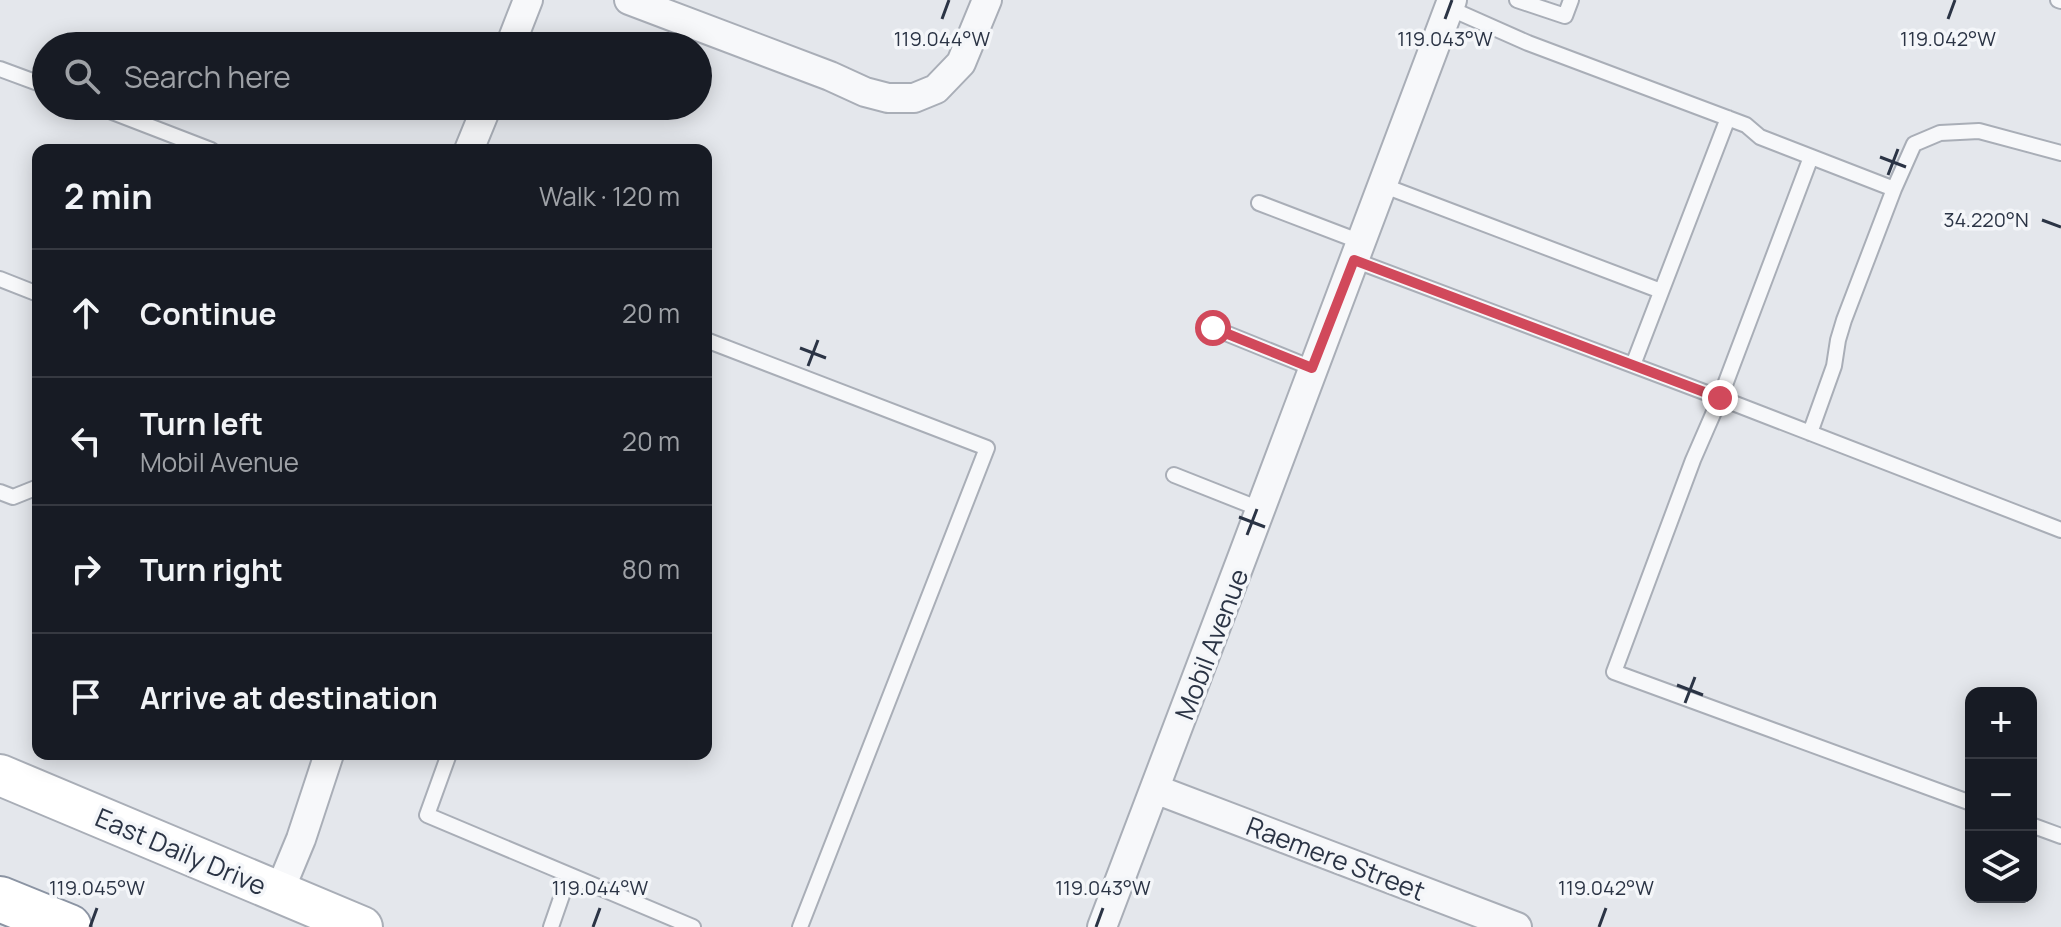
<!DOCTYPE html>
<meta charset="utf-8">
<style>
:root{--surface:#171b24;--page:#20242c;--text:#f1f3f6;--muted:#9ea1a6;--line:#363941}
body{margin:0;font-family:Manrope,sans-serif;background:var(--page);color:var(--text)}
.controls{position:absolute;right:24px;bottom:24px;display:grid;overflow:hidden;border-radius:16px;box-shadow:0 4px 20px #0003}
.controls button{width:72px;height:72px;display:grid;place-items:center;padding:0;border:0;border-bottom:2px solid var(--line);background:var(--surface);color:var(--text);font:40px sans-serif}
.stop{position:absolute;width:24px;height:24px;margin:-18px;border:6px solid #d1495b;border-radius:50%;background:#fff}
.stop.end{background:#d1495b;border-color:#fff;box-shadow:0 2px 8px #0008}
.list{margin:0;padding:0;list-style:none}
h2{display:flex;justify-content:space-between;align-items:center;height:104px;margin:0;padding:0 32px;font-size:34px}
h2 small{font-size:26px;font-weight:400;color:var(--muted)}
.list li{display:grid;grid-template-columns:52px 1fr auto;gap:24px;align-items:center;box-sizing:border-box;height:128px;padding:0 32px;border-top:2px solid var(--line)}
.list b{display:block;font-size:30px;white-space:nowrap}
.list p{margin:0;font-size:26px;white-space:nowrap;color:var(--muted)}
.list em{font-size:26px;font-style:normal;color:var(--muted)}
.icon{flex:none;width:44px;height:44px;fill:none;stroke:currentColor;stroke-width:2;stroke-linecap:round;stroke-linejoin:round}
.map{position:relative;flex:none;width:2061px;height:927px;overflow:hidden}
.search{position:absolute;background:var(--surface);box-shadow:0 4px 20px #0003;left:32px;top:32px;width:680px;height:88px;display:flex;align-items:center;gap:20px;box-sizing:border-box;padding:0 28px;border-radius:44px;color:var(--muted);font-size:30px}
.panel{position:absolute;background:var(--surface);box-shadow:0 4px 20px #0003;left:32px;top:144px;width:680px;height:616px;border-radius:16px}
.map>svg:first-child{display:block}
.lines{fill:none;stroke-linecap:round;stroke-linejoin:round}
.service-casing{stroke:#a9aeb7;stroke-width:18}
.minor-casing{stroke:#a9aeb7;stroke-width:32}
.secondary-casing{stroke:#a9aeb7;stroke-width:44}
.motorway-casing{stroke:#8b94a3;stroke-width:48}
.service{stroke:#f7f8fa;stroke-width:14}
.minor{stroke:#f7f8fa;stroke-width:28}
.secondary{stroke:#fff;stroke-width:40}
.motorway{stroke:#fff;stroke-width:44}
.route{stroke:#d1495b;stroke-width:10}
.ticks{fill:none;stroke:#2b3445;stroke-width:3}
.labels{text-anchor:middle;dominant-baseline:central;stroke-width:7;stroke-linejoin:round;paint-order:stroke}
.street-label{font-size:26px;fill:#2b3445;stroke:#f4f6f9}
.ticks-label{font-size:20px;text-anchor:middle;fill:#2b3445;stroke:#f4f6f9;stroke-width:7;stroke-linejoin:round;paint-order:stroke}
</style>
<div class="map">
<svg width="2061" height="927" viewBox="0 0 2061 927">
<rect width="100%" height="100%" fill="#e4e7ec"/>
<g class="lines">
<g class="service-casing">
<path id="service" d="M1517 0 1565 16 1571 0
M2058 0 2061 1
M1449 8 1528 43 1746 125 1760 137 1894 189 1844 320 1838 340 1834 366 1810 433
M0 69 46 86
M97 106 211 150
M1811 157 1720 398 1693 460 1614 672 1971 803
M1382 185 1661 291
M1894 189 1914 144 1940 133 1979 131 2061 153
M1259 203 1361 242
M1354 260 1720 398 2061 530
M0 279 38 294
M1213 328 1312 368
M706 340 987 448 800 927
M1633 365 1728 118
M1174 475 1260 509
M0 492 13 497 38 487
M449 754 427 815 693 927
M2031 825 2061 836
M551 927 569 875"/>
</g>
<g class="minor-casing">
<path id="minor" d="M629 0 830 76 865 92 888 98H914L936 89 961 63 987 0
M510 46 528 0
M469 150 487 106
M1155 789 1517 927
M279 892 301 839 329 754
M1102 927C1221 619 1334 308 1452 0"/>
</g>
<g class="secondary-casing">
<path id="secondary" d="M0 775 362 927"/>
</g>
<g class="motorway-casing">
<path id="motorway" d="M0 899 69 927"/>
</g>
<use href="#service" class="service"/>
<use href="#minor" class="minor"/>
<use href="#secondary" class="secondary"/>
<use href="#motorway" class="motorway"/>
</g>
<g class="lines">
<path class="route" d="M1213 328 1312 368 1354 260 1720 398"/>
</g>
<path class="ticks" d="M942 19 949 0M1445 19 1452 0M1948 19 1955 0M1880 157 1906 167M1888 175 1898 149M2042 220 2061 227M800 348 826 358M808 366 818 340M1239 517 1265 527M1247 535 1257 509M1677 685 1703 695M1685 703 1695 677M90 927 97 908M593 927 600 908M1096 927 1103 908M1599 927 1606 908"/>
<g class="labels">
<g class="street-label">
<text transform="translate(1211 644) rotate(-69)">Mobil Avenue</text>
<text transform="translate(181 851) rotate(23)">East Daily Drive</text>
<text transform="translate(1336 858) rotate(21)">Raemere Street</text>
</g>
</g>
<g class="ticks-label">
<text x="942" y="46">119.044°W</text>
<text x="1445" y="46">119.043°W</text>
<text x="1948" y="46">119.042°W</text>
<text x="1986" y="227">34.220°N</text>
<text x="97" y="895">119.045°W</text>
<text x="600" y="895">119.044°W</text>
<text x="1103" y="895">119.043°W</text>
<text x="1606" y="895">119.042°W</text>
</g>
</svg>
<div class="controls">
<button>+</button>
<button>−</button>
<button><svg class="icon" aria-label="layers" viewBox="0 0 24 24"><path d="M12 4l9 5-9 5-9-5zM3 14l9 5 9-5"/></svg></button>
</div>
<div class="stop" style="left:1213px;top:328px"></div>
<div class="stop end" style="left:1720px;top:398px"></div>
<div class="search"><svg class="icon" aria-label="search" viewBox="0 0 24 24"><circle cx="10" cy="10" r="6"/><path d="M15 15l6 6"/></svg>Search here</div>
<section class="panel">
<h2>2 min<small>Walk · 120 m</small></h2>
<ul class="list">
<li><svg class="icon" aria-label="ahead" viewBox="0 0 24 24"><path d="M12 20V5M6 11l6-6 6 6"/></svg><div><b>Continue</b></div><em>20 m</em></li>
<li><svg class="icon" aria-label="left" viewBox="0 0 24 24"><path d="M17 20v-9H6M10 6l-5 5 5 5"/></svg><div><b>Turn left</b><p>Mobil Avenue</p></div><em>20 m</em></li>
<li><svg class="icon" aria-label="right" viewBox="0 0 24 24"><path d="M7 20v-9h11M14 6l5 5-5 5"/></svg><div><b>Turn right</b></div><em>80 m</em></li>
<li><svg class="icon" aria-label="arrive" viewBox="0 0 24 24"><path d="M6 21V4h12l-3 4 3 4H6"/></svg><div><b>Arrive at destination</b></div></li>
</ul>
</section>
</div>
